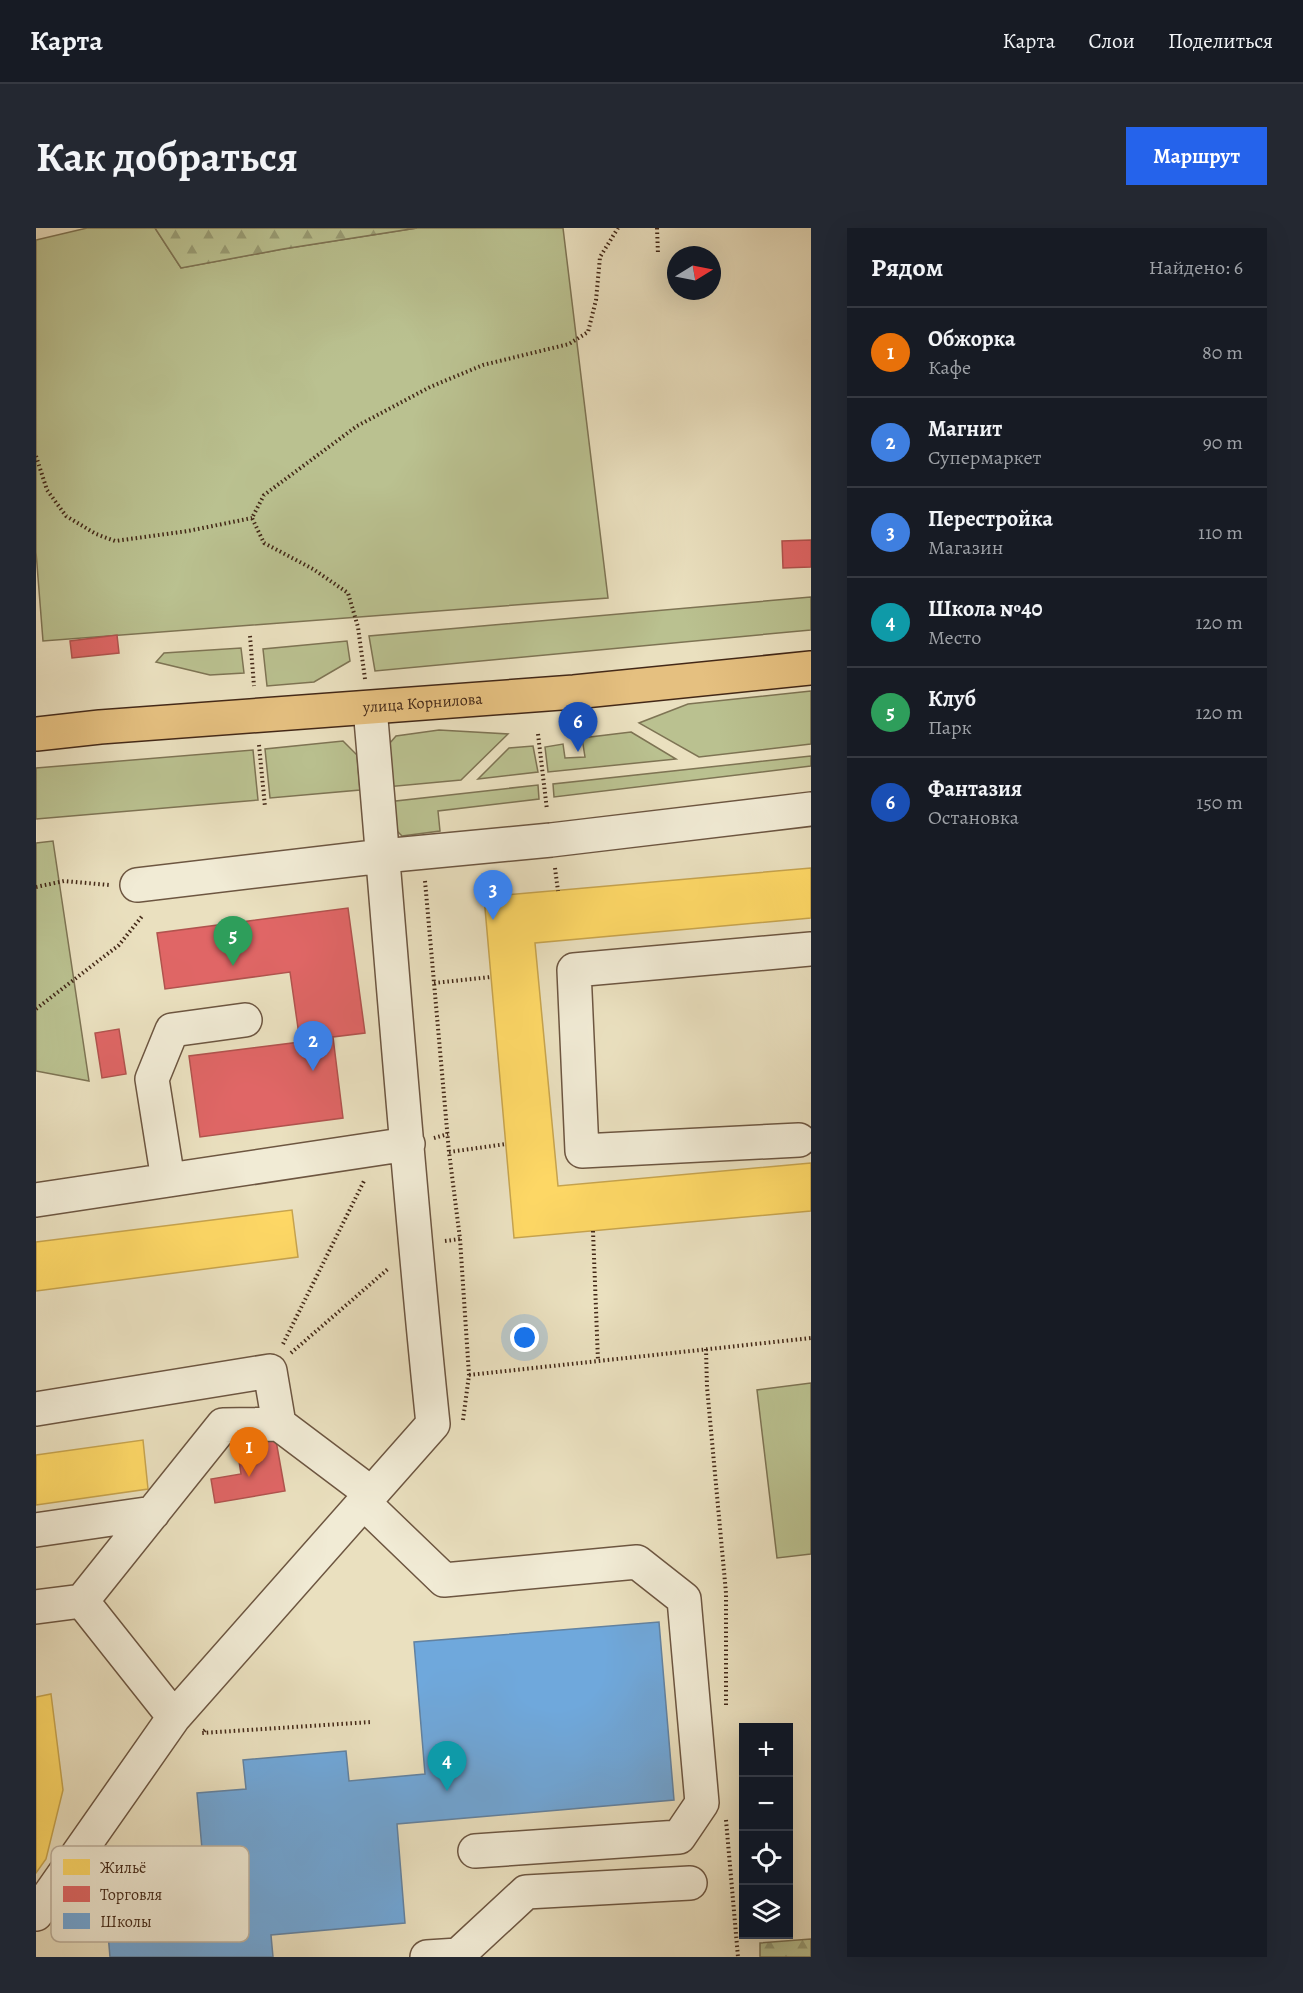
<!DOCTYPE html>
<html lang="ru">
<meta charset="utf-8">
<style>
:root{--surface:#171b24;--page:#242831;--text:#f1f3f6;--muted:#9ea1a6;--line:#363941;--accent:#2563eb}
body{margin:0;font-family:Alegreya,serif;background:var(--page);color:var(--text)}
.controls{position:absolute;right:18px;bottom:18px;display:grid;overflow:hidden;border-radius:0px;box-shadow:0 6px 24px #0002}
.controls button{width:54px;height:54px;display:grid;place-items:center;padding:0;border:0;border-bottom:2px solid var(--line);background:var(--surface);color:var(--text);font:30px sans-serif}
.compass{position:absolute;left:631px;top:18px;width:54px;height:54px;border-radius:50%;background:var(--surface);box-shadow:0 6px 24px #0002;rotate:80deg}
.you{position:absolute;left:489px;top:1110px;width:21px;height:21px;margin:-15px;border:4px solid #fff;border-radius:50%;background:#1a73e8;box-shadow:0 0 0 9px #1a73e833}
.badge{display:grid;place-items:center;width:39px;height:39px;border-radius:50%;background:var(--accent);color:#fff;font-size:20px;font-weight:700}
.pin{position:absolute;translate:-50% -50px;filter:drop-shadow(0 2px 3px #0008)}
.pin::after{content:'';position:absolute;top:32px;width:21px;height:18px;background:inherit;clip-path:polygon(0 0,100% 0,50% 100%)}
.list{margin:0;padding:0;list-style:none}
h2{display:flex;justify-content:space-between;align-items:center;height:78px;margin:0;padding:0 24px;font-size:26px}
h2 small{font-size:20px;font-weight:400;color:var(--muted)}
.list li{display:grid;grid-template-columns:39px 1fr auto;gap:18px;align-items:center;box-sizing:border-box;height:90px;padding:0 24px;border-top:2px solid var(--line)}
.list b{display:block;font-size:22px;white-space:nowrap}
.list p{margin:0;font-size:20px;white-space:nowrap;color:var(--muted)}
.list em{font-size:20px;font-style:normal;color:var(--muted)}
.icon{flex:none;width:33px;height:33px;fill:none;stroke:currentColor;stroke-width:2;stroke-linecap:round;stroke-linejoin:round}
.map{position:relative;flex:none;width:775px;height:1729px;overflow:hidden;border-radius:0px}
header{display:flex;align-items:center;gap:36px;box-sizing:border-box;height:84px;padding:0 30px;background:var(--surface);border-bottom:2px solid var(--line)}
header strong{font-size:28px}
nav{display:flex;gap:33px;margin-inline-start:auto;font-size:21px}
.intro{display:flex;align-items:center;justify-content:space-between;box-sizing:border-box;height:144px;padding:0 36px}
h1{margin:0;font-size:42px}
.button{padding:15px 27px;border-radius:0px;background:var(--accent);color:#fff;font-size:21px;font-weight:700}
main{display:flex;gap:36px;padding:0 36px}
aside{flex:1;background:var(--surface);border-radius:0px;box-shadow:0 6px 24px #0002}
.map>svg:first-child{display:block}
.grass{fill:#bac190;stroke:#7e7454;stroke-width:1.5}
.forest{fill:url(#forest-firs);stroke:#7e7454;stroke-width:1.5}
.homes{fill:#ffd966;stroke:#c7a44e;stroke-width:1.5}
.shops{fill:#e06666;stroke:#b1534e;stroke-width:1.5}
.schools{fill:#6fa8dc;stroke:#6282a1;stroke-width:1.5}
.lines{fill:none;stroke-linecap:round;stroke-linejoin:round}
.minor-casing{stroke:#6d5641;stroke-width:36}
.major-casing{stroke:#432817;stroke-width:36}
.path{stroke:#432817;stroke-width:4;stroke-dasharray:1.5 3;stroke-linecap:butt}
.minor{stroke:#f1ebd5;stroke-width:33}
.major{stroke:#e5c080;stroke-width:33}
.labels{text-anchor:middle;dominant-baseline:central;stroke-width:6;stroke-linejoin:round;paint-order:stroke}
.street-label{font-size:16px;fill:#432817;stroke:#f1ebd5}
.key{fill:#f1ebd5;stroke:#bdb09c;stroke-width:1.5}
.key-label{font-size:16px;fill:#432817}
</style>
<header>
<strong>Карта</strong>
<nav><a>Карта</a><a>Слои</a><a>Поделиться</a></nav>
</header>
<div class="intro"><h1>Как добраться</h1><a class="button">Маршрут</a></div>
<main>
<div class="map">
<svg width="775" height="1729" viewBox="0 0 775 1729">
<defs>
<pattern id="forest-firs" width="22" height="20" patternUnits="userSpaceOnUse" patternTransform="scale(1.5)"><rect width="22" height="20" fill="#bac190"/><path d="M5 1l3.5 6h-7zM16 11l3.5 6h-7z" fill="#999d75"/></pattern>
</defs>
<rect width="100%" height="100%" fill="#eae0bf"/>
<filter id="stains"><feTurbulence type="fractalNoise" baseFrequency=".00333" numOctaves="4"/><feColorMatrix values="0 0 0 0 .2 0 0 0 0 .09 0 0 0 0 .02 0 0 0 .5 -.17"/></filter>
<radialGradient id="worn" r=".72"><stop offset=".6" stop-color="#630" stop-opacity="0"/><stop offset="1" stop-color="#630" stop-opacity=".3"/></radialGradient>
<path class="grass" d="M51 0H119L145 40 247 21 381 0H527L572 370 7 413 0 324V12Z
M775 369V402L339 443 333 408Z
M311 413 314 433 278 454 231 458 227 421Z
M205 420 208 445 174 447 120 434 128 425Z
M775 463V516L663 529 603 495 652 476Z
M403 502 472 506 425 552 350 559 347 523 360 508Z
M595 504 640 531 512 544 509 519 527 516 529 530 549 529 546 510Z
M307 513 321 527 324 562 234 570 229 521Z
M497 518 502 544 442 551 473 520Z
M217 522 222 572 0 591V540Z
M775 528V538L518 569 517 556Z
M502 557 503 571 402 583 404 603 366 608 355 597 351 574Z
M17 613 53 853 0 843V615Z
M775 1155V1326L741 1330 721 1162Z"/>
<path class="forest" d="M119 0H381L247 21 145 40Z
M775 1711V1729H724V1715Z"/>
<path class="homes" d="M775 640V690L499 715 522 958 775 935V983L478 1010 448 669Z
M256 982 262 1029 0 1063V1014Z
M107 1212 112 1261 0 1277V1227Z
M15 1466 27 1562 10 1631 0 1645V1469Z"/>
<path class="shops" d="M775 312V339L747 340 746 313Z
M81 407 83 425 36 430 34 413Z
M312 680 329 805 297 809 307 890 164 909 153 828 264 814 254 744 129 761 121 705Z
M83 801 90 846 66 850 59 805Z
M239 1207 249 1263 179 1275 175 1251 205 1246 200 1214Z"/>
<path class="schools" d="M623 1394 638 1572 361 1596 369 1695 235 1707 237 1729H74L68 1660 101 1658 99 1627 166 1621 161 1565 210 1561 207 1532 310 1523 313 1553 389 1546 378 1414Z"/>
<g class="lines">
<g class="minor-casing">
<path id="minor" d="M101 657 347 628 515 612 775 581
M763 912 546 923 538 742 775 721
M132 952 116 851 136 802 209 792
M0 972 372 916
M0 1181 234 1143 243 1196 336 1266
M328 1275 408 1352 601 1334 648 1371 666 1575 643 1609 439 1623
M0 1302 117 1285
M46 1373 187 1197 243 1196
M0 1379 46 1373 138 1489
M0 1686 138 1489 397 1196C372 958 355 719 334 480
M391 1729 422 1727 490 1664 654 1655"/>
</g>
<g class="major-casing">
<g id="major">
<path id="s1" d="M0 506 64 499 538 464 775 440"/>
</g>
</g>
<path class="path" d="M621 0 622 26
M0 228 11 262 30 288 60 306 79 313 152 303 216 290
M214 408 218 458
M329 451 322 399 312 365 277 341 228 315 216 290 228 267 321 198 394 159 447 137 533 116 552 104 560 72 564 29 582 0
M502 506 511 582
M223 517 229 579
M519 640 522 663
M389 653 413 924 424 1011 433 1147 427 1192
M0 659 28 653 73 657
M398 755 455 749
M0 781 83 717 107 687
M398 910 412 906
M413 924 470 916
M557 1003 562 1133
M409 1013 424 1011
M247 1116 329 951
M670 1121 671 1159 690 1365V1480
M255 1125 353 1040
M433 1147 775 1110
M169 1502 166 1505 335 1494
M690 1592 702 1729"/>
<use href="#minor" class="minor"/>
<use href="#major" class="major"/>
</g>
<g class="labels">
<g class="street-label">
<text stroke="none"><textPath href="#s1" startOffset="388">улица Корнилова</textPath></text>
</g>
</g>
<rect x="15" y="1618" width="198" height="96" rx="9" class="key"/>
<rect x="27" y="1631" width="27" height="16" fill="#ffd966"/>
<rect x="27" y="1658" width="27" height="16" fill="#e06666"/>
<rect x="27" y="1685" width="27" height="16" fill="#6fa8dc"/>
<g class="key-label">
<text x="64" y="1645">Жильё</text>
<text x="64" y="1672">Торговля</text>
<text x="64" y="1699">Школы</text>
</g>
<rect width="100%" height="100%" filter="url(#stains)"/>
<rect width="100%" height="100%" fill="url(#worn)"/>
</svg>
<div class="controls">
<button>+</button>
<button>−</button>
<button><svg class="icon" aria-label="locate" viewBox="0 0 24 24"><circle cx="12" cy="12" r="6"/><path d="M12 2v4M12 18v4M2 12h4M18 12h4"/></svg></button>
<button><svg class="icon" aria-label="layers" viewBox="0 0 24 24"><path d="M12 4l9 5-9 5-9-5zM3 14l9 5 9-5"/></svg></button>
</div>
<svg class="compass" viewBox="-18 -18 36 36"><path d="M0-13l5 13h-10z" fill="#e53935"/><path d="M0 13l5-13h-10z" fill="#9ea1a6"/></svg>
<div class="you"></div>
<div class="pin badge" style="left:213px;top:1249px;background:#e8710a">1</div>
<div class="pin badge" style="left:277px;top:843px;background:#3f7fe0">2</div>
<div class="pin badge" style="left:457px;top:692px;background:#3f7fe0">3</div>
<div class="pin badge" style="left:411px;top:1563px;background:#0f9aa8">4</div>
<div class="pin badge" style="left:197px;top:738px;background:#2e9e5b">5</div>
<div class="pin badge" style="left:542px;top:524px;background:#1a4fb4">6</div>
</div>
<aside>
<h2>Рядом<small>Найдено: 6</small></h2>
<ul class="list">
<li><span class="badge" style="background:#e8710a">1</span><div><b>Обжорка</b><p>Кафе</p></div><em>80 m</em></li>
<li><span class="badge" style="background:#3f7fe0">2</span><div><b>Магнит</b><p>Супермаркет</p></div><em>90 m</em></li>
<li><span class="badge" style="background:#3f7fe0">3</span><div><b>Перестройка</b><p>Магазин</p></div><em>110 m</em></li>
<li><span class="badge" style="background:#0f9aa8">4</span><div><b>Школа №40</b><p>Место</p></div><em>120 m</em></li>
<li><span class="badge" style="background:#2e9e5b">5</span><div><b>Клуб</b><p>Парк</p></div><em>120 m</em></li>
<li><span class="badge" style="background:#1a4fb4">6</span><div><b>Фантазия</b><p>Остановка</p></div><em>150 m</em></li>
</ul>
</aside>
</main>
